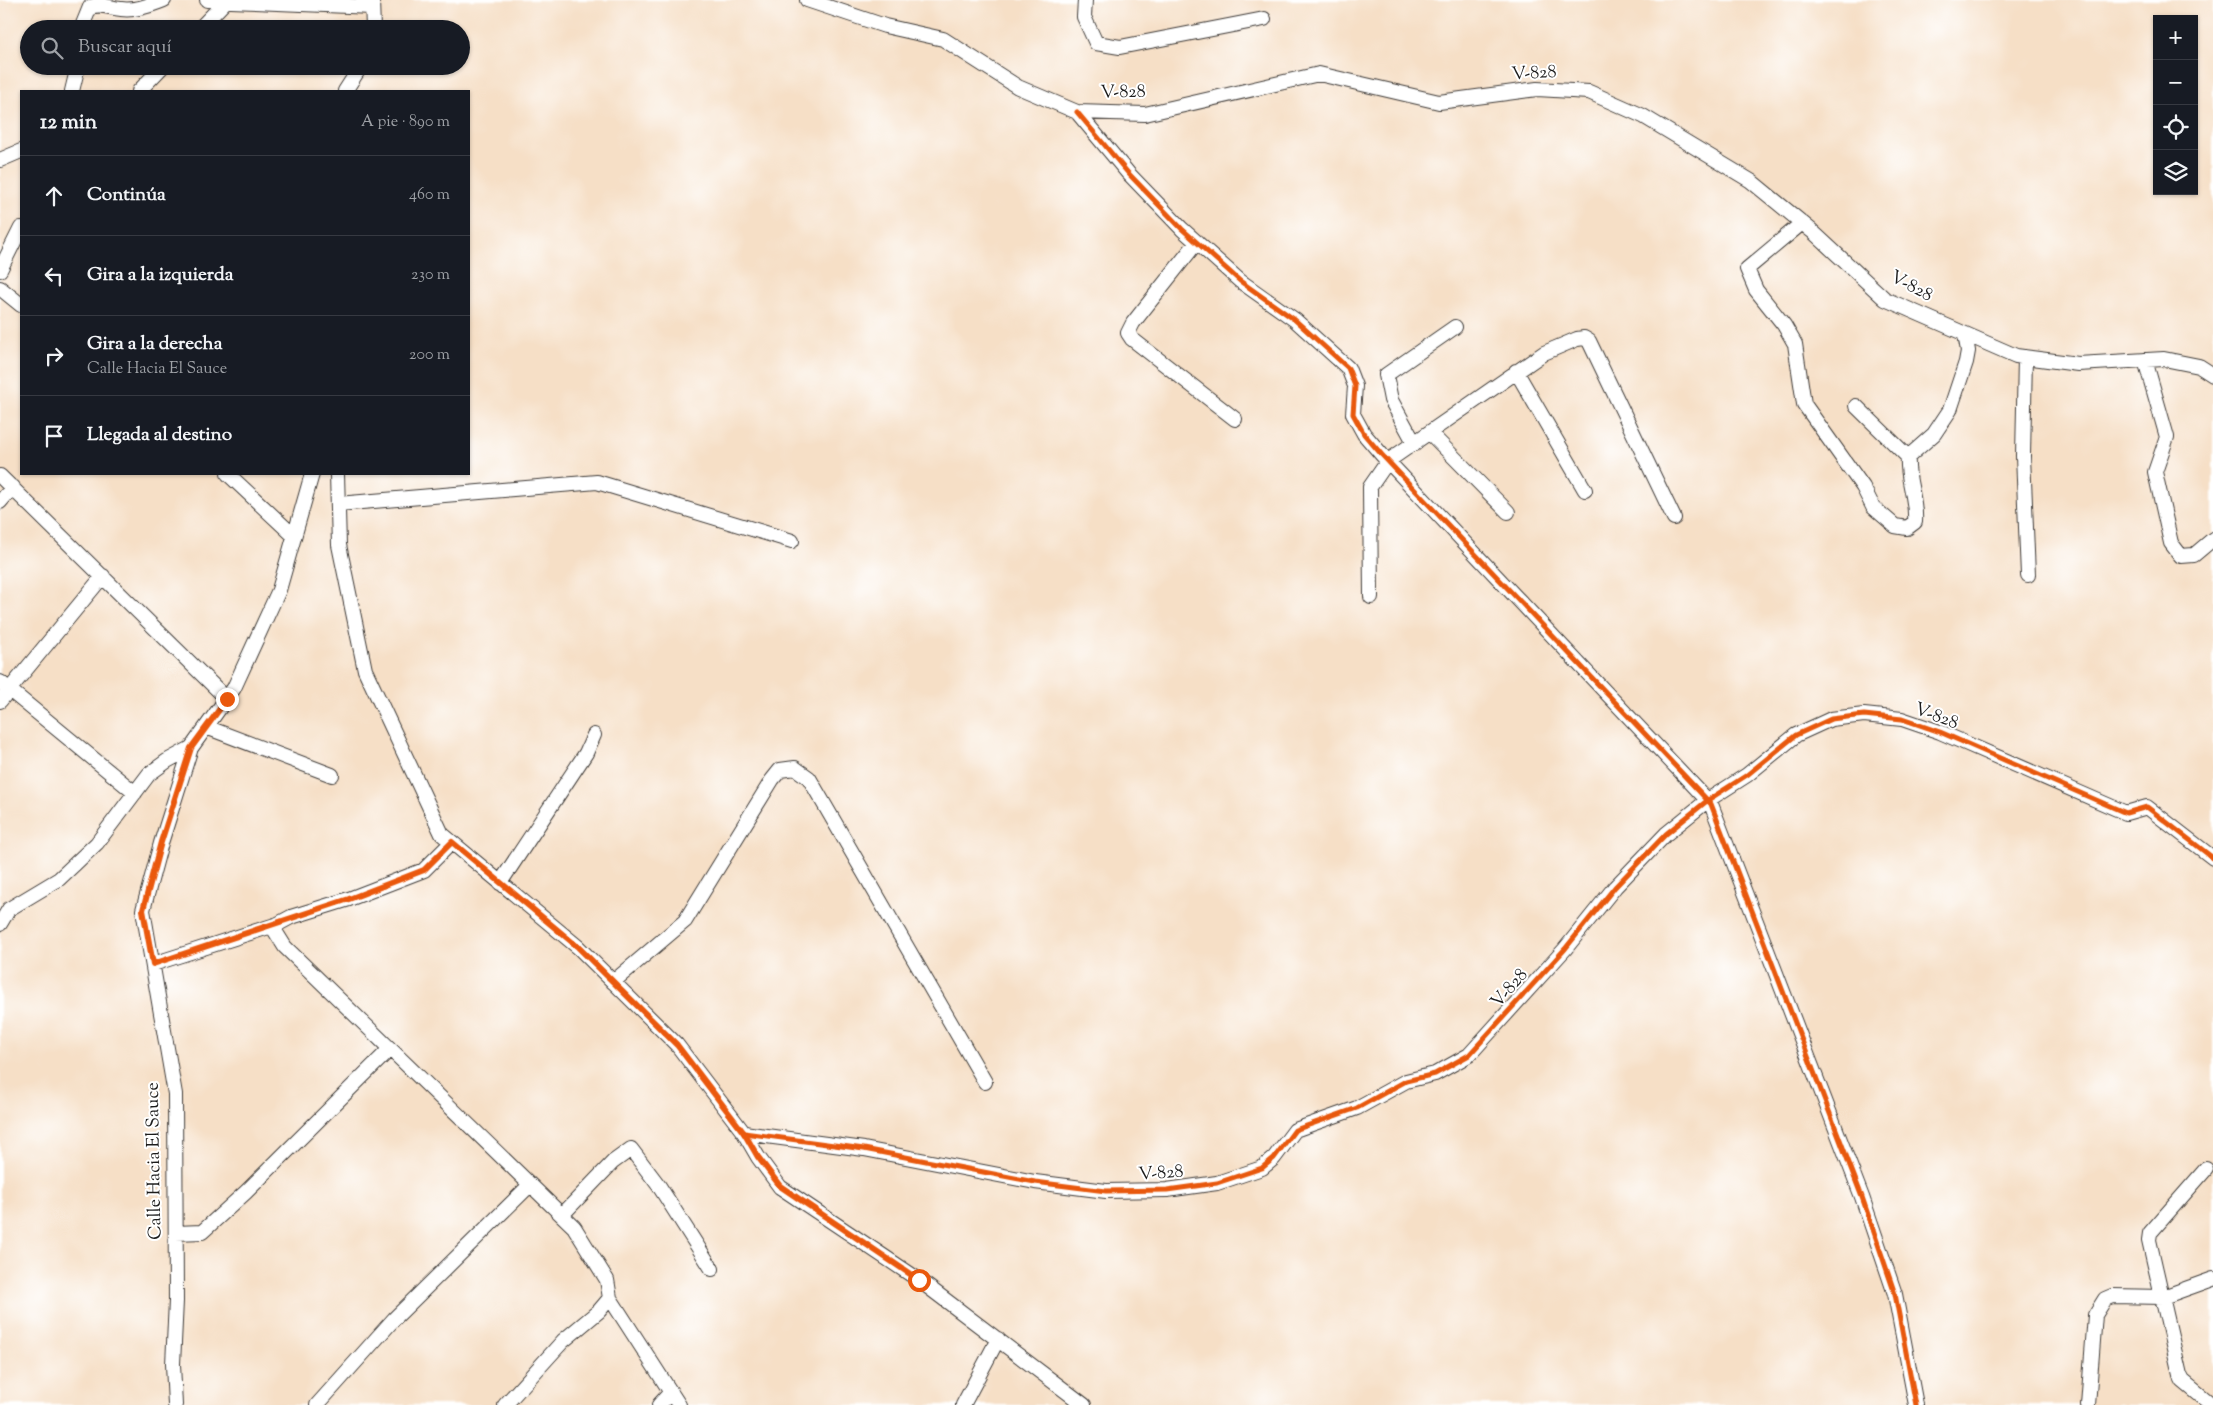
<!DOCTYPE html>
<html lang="es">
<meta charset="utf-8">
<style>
:root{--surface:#171b24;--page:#20242c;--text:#f1f3f6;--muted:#9ea1a6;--line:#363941}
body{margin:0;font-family:"Sorts Mill Goudy",serif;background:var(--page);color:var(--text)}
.controls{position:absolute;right:15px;top:15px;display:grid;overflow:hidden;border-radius:0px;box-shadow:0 1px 4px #0004}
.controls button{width:45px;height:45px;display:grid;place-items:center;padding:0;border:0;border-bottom:1px solid var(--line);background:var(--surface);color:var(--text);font:25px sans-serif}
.stop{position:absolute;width:15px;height:15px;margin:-11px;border:4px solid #ea580c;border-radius:50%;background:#fff}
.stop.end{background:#ea580c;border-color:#fff;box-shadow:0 1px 5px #0008}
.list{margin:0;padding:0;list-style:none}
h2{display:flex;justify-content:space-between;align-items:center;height:65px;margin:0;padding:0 20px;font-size:21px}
h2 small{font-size:16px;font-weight:400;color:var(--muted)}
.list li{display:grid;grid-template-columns:32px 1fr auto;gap:15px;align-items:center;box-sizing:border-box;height:80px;padding:0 20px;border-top:1px solid var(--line)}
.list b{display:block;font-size:19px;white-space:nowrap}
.list p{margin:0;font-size:16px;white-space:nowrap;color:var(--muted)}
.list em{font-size:16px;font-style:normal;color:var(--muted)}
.icon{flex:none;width:28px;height:28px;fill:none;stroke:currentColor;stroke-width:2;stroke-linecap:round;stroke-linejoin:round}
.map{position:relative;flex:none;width:2213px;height:1405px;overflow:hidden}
.search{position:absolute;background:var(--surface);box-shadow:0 1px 4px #0004;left:20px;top:20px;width:450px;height:55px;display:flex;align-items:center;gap:12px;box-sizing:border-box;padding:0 18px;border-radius:28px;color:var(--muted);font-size:19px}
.panel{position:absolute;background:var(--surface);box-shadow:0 1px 4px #0004;left:20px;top:90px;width:450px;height:385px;border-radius:0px}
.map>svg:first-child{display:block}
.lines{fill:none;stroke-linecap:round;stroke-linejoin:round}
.minor-casing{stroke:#3d3936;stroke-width:16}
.minor{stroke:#fff;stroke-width:14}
.cycleway-casing{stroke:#fff;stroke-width:8}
.cycleway{stroke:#e8590c;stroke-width:5}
.route{stroke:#ea580c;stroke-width:6}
.labels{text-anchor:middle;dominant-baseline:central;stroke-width:4;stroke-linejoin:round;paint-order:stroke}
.street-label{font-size:18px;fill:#1c1c1c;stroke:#fff}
</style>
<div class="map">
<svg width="2213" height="1405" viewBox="0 0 2213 1405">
<rect width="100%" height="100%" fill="#fff"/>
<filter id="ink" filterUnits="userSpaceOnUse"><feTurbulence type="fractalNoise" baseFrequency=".02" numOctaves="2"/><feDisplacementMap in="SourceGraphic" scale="10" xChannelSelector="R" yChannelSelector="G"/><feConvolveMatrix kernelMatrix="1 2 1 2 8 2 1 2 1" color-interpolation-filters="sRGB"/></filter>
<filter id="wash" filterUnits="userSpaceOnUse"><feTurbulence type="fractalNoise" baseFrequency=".0096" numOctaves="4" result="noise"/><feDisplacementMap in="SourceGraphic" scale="20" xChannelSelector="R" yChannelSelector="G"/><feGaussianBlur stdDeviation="1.12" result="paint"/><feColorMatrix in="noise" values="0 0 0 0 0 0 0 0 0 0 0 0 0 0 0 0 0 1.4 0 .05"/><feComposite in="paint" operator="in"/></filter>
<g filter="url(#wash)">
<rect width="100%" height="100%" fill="#f6dfc6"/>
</g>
<g filter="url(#ink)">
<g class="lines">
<g class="minor-casing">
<path id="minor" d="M207 0 372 7
M372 0 373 29
M807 0 885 26 943 39 1018 87 1077 112 1145 114 1319 74 1439 102 1537 89 1589 92 1643 116 1751 181 1812 231 1885 299 2016 356 2078 364 2164 359 2199 366 2213 375
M1085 0 1084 17 1096 43 1120 47 1264 19
M81 29 90 7C102 3 109 8 121 9 136 11 150 5 164 0
M199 29 225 2
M72 91 78 66
M139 91 163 66
M345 91 361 66
M1077 112 1128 173 1182 229 1240 281 1295 320 1348 368 1355 386 1353 414 1364 434 1382 455 1711 804 1862 1197 1895 1294 1916 1405
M0 160 21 151
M1802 223 1747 269 1756 290 1784 325 1795 344 1804 404 1863 487 1873 507 1895 526 1907 528 1915 522C1917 499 1906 479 1908 457L1934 434 1950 410 1966 362 1968 351 1965 334
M1197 242 1133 323 1128 333 1132 339 1235 419
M0 270 21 228
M0 288 21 305
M2025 357 2023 456 2028 575
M2145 360 2167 437 2155 472 2171 543 2181 556 2194 555 2213 539
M1516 371 1585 490
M1856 406 1908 457
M1430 433 1508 512
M1415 444 1391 400 1386 375 1455 327
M228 474 294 536
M337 474 339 545 365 670 442 834 578 947 677 1045 744 1133 758 1157 780 1187 919 1280 1084 1405
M0 476 227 699
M0 502 13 487
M338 504 597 482 792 541
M1371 597 1370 487 1388 461 1544 353 1577 339 1584 338 1589 341 1674 518
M0 682 135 793
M0 701 103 576
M206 727 332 775
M452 842 424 870 349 899 291 917 278 924 275 931 285 947 574 1227 607 1280 610 1298 599 1311 563 1341 505 1405
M500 883 586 753 594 735
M0 924 9 909 59 879 97 843 149 774 167 761 191 748
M153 964 278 924
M613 982 685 921 772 780 780 770 795 768 809 778 985 1082
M744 1133 864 1149 1035 1182 1106 1191 1167 1190 1217 1183 1262 1168 1274 1158 1295 1130 1357 1108 1406 1081 1435 1074 1469 1055 1565 949 1615 887 1666 834 1708 800 1747 775 1796 735 1831 719 1864 715 1902 719 1940 732 2126 813 2147 807 2213 858
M2206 1169 2150 1233 2149 1240 2180 1375 2183 1381 2212 1405
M562 1215 613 1162 631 1149 659 1186 712 1269
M176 1233 202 1232 246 1192 390 1049
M610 1298 679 1405
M175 1405 173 1364 176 1301 175 1094 143 910 161 843 191 748 234 688 279 590 312 474
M317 1405 394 1319 530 1185
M659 1405 671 1392
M963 1405 998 1339
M2088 1405 2095 1315 2105 1299 2112 1296 2163 1297 2213 1279"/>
</g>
<use href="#minor" class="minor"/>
<g class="cycleway-casing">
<path id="cycleway" d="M1077 112 1128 173 1182 229 1240 281 1295 320 1348 368 1355 386 1353 414 1364 434 1382 455 1711 804 1862 1197 1895 1294 1916 1405
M744 1133 864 1149 1035 1182 1106 1191 1167 1190 1217 1183 1262 1168 1274 1158 1295 1130 1357 1108 1406 1081 1435 1074 1469 1055 1565 949 1615 887 1666 834 1708 800 1747 775 1796 735 1831 719 1864 715 1902 719 1940 732 2126 813 2147 807 2213 858"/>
</g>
<use href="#cycleway" class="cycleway"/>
</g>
</g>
<g class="lines" filter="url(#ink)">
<path class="route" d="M227 699 191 748 161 842 143 910 153 964 349 899 424 870 452 842 578 947 677 1045 744 1133 758 1157 780 1186 919 1280"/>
</g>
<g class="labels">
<g class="street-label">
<text transform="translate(1534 74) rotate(-3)">V-828</text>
<text transform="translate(1123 93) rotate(-1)">V-828</text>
<text transform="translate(1911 287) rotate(28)">V-828</text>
<text transform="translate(1936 717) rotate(20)">V-828</text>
<text transform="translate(1510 989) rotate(-48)">V-828</text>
<text transform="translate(155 1161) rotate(-91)">Calle Hacia El Sauce</text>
<text transform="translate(1161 1174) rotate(-4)">V-828</text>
</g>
</g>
</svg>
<div class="controls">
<button>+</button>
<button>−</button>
<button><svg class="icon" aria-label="locate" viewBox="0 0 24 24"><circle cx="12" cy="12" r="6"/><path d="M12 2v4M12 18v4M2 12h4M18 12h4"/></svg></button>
<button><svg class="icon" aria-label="layers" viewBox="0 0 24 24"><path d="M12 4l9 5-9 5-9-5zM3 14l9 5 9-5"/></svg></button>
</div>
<div class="stop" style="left:919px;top:1280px"></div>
<div class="stop end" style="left:227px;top:699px"></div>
<div class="search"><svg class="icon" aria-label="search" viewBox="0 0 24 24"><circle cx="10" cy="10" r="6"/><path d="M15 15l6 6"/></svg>Buscar aquí</div>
<section class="panel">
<h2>12 min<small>A pie · 890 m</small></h2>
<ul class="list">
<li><svg class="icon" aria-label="ahead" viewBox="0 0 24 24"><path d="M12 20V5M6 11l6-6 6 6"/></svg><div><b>Continúa</b></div><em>460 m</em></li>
<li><svg class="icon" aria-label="left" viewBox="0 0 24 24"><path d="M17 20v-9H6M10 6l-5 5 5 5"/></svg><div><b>Gira a la izquierda</b></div><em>230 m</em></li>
<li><svg class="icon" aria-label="right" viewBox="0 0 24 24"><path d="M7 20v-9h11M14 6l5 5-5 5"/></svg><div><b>Gira a la derecha</b><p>Calle Hacia El Sauce</p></div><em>200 m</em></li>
<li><svg class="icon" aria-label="arrive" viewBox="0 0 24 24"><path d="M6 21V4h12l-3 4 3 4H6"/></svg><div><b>Llegada al destino</b></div></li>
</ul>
</section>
</div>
